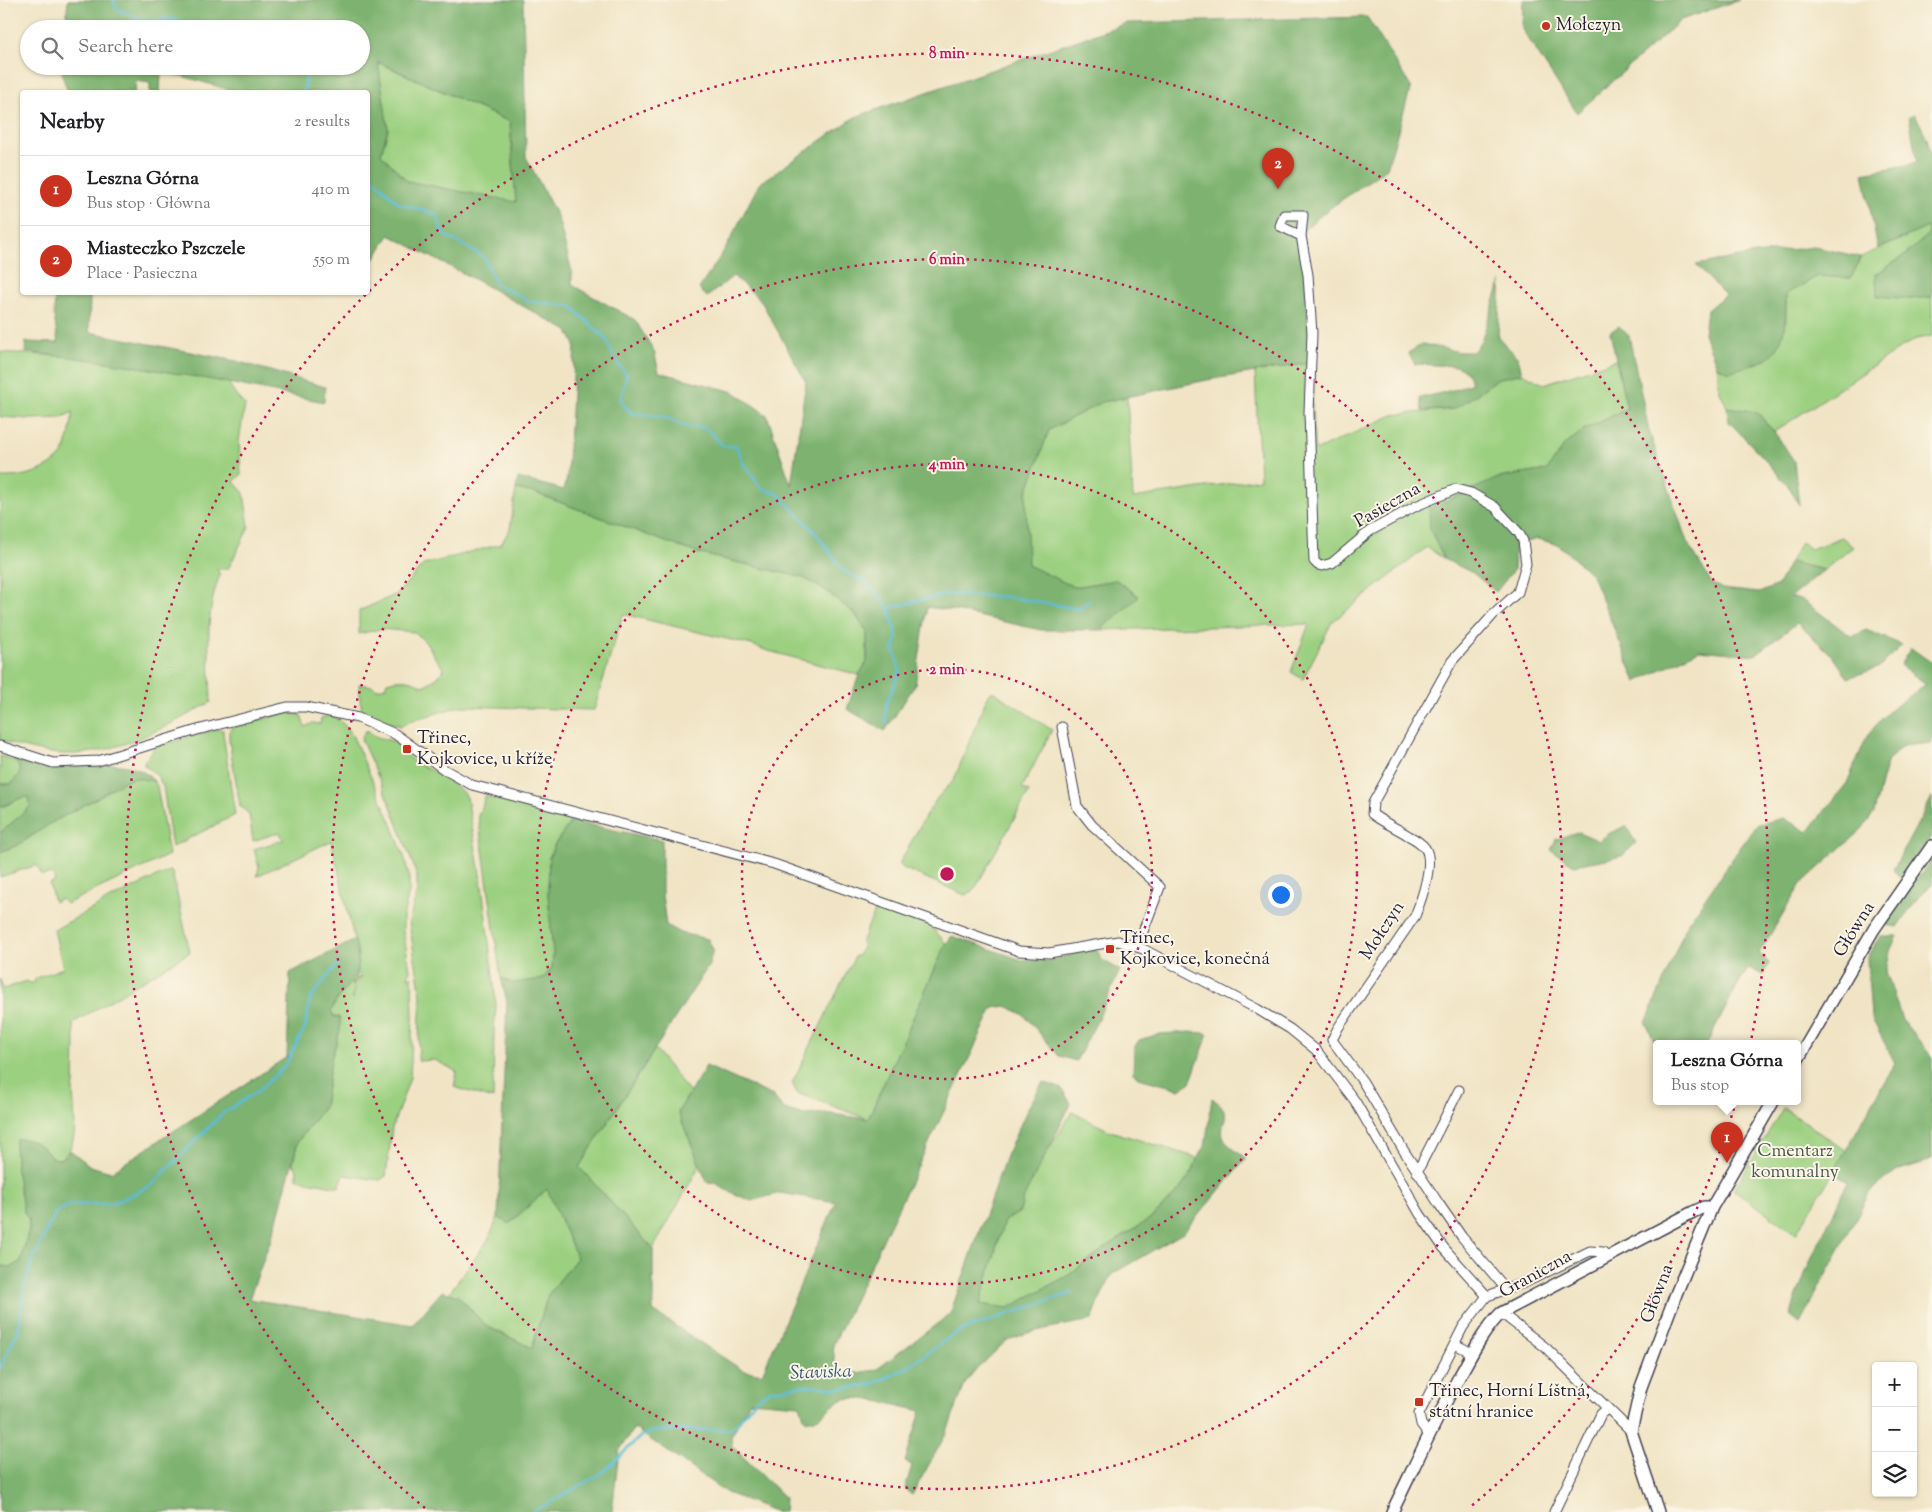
<!DOCTYPE html>
<meta charset="utf-8">
<style>
:root{--surface:#fff;--page:#f6f6f6;--text:#202124;--muted:#757577;--line:#e0e0e0;--accent:#c8321e}
body{margin:0;font-family:"Sorts Mill Goudy",serif;background:var(--page);color:var(--text)}
.controls{position:absolute;right:15px;bottom:15px;display:grid;overflow:hidden;border-radius:5px;box-shadow:0 1px 4px #0004}
.controls button{width:45px;height:45px;display:grid;place-items:center;padding:0;border:0;border-bottom:1px solid var(--line);background:var(--surface);color:var(--text);font:25px sans-serif}
.you{position:absolute;left:1280px;top:894px;width:18px;height:18px;margin:-12px;border:4px solid #fff;border-radius:50%;background:#1a73e8;box-shadow:0 0 0 8px #1a73e833}
.badge{display:grid;place-items:center;width:32px;height:32px;border-radius:50%;background:var(--accent);color:#fff;font-size:16px;font-weight:700}
.pin{position:absolute;translate:-50% -41px;filter:drop-shadow(0 1px 2px #0008)}
.pin::after{content:'';position:absolute;top:26px;width:18px;height:15px;background:inherit;clip-path:polygon(0 0,100% 0,50% 100%)}
.popup{position:absolute;left:1653px;top:1040px;width:148px;height:65px;box-sizing:border-box;display:grid;place-content:center;border-radius:5px;background:var(--surface);filter:drop-shadow(0 1px 4px #0005);font-size:16px;white-space:nowrap;color:var(--muted)}
.popup b{font-size:19px;color:var(--text)}
.popup::after{content:'';position:absolute;left:50%;top:100%;margin-left:-10px;border:10px solid transparent;border-top-color:var(--surface)}
.list{margin:0;padding:0;list-style:none}
h2{display:flex;justify-content:space-between;align-items:center;height:65px;margin:0;padding:0 20px;font-size:21px}
h2 small{font-size:16px;font-weight:400;color:var(--muted)}
.list li{display:grid;grid-template-columns:32px 1fr auto;gap:15px;align-items:center;box-sizing:border-box;height:70px;padding:0 20px;border-top:1px solid var(--line)}
.list b{display:block;font-size:19px;white-space:nowrap}
.list p{margin:0;font-size:16px;white-space:nowrap;color:var(--muted)}
.list em{font-size:16px;font-style:normal;color:var(--muted)}
.icon{flex:none;width:28px;height:28px;fill:none;stroke:currentColor;stroke-width:2;stroke-linecap:round;stroke-linejoin:round}
.map{position:relative;flex:none;width:1932px;height:1512px;overflow:hidden}
.search{position:absolute;background:var(--surface);box-shadow:0 1px 4px #0004;left:20px;top:20px;width:350px;height:55px;display:flex;align-items:center;gap:12px;box-sizing:border-box;padding:0 18px;border-radius:28px;color:var(--muted);font-size:19px}
.panel{position:absolute;background:var(--surface);box-shadow:0 1px 4px #0004;left:20px;top:90px;width:350px;height:205px;border-radius:5px}
.map>svg:first-child{display:block}
.green{fill:#9cd081;stroke:#5f795e}
.forest{fill:#7db26f;stroke:#506a55;fill-rule:evenodd}
.lines{fill:none;stroke-linecap:round;stroke-linejoin:round}
.stream{stroke:#5bbcd9;stroke-width:2.5}
.minor-casing{stroke:#413f50;stroke-width:11}
.tertiary-casing{stroke:#413f50;stroke-width:14}
.minor{stroke:#fff;stroke-width:9}
.tertiary{stroke:#fff;stroke-width:11}
.ring{fill:none;stroke:#c2185b;stroke-width:2.5;stroke-dasharray:2.5 5}
.poi-dot{fill:#c8321e;stroke:#fcf5e5;stroke-width:2}
.labels{text-anchor:middle;dominant-baseline:central;stroke-width:4;stroke-linejoin:round;paint-order:stroke}
.poi-label{font-size:18px;fill:#22223b;stroke:#fcf5e5;text-anchor:start}
.street-label{font-size:18px;fill:#22223b;stroke:#fcf5e5}
.park-label{font-size:18px;fill:#475650;stroke:#fcf5e5}
.water-label{font-size:19px;font-style:italic;fill:#365872;stroke:#fcf5e5}
.centre{fill:#c2185b;stroke:#fcf5e5;stroke-width:2.5}
.ring-label{font-size:15px;text-anchor:middle;font-weight:bold;fill:#c2185b;stroke:#fcf5e5;stroke-width:4;stroke-linejoin:round;paint-order:stroke}
</style>
<div class="map">
<svg width="1932" height="1512" viewBox="0 0 1932 1512">
<rect width="100%" height="100%" fill="#fcf5e5"/>
<filter id="ink" filterUnits="userSpaceOnUse"><feTurbulence type="fractalNoise" baseFrequency=".02" numOctaves="2"/><feDisplacementMap in="SourceGraphic" scale="10" xChannelSelector="R" yChannelSelector="G"/><feConvolveMatrix kernelMatrix="1 2 1 2 8 2 1 2 1" color-interpolation-filters="sRGB"/></filter>
<filter id="wash" filterUnits="userSpaceOnUse"><feTurbulence type="fractalNoise" baseFrequency=".0096" numOctaves="4" result="noise"/><feDisplacementMap in="SourceGraphic" scale="20" xChannelSelector="R" yChannelSelector="G"/><feGaussianBlur stdDeviation="1.12" result="paint"/><feColorMatrix in="noise" values="0 0 0 0 0 0 0 0 0 0 0 0 0 0 0 0 0 1.4 0 .05"/><feComposite in="paint" operator="in"/></filter>
<g filter="url(#wash)">
<rect width="100%" height="100%" fill="#f0e4c5"/>
<path class="green" d="M377 62 510 122 516 203 407 181 381 154 388 129Z
M1928 227 1930 235 1903 257 1876 274 1909 299 1932 297V336L1916 339 1905 345 1774 432 1757 412 1727 407 1719 389 1717 366 1729 372 1786 321V294L1818 276 1851 278 1861 257Z
M0 352 87 358 228 382 236 396 245 405 239 441 241 475 234 482 244 493 249 527 228 569H217L220 575C203 617 210 658 211 702 168 726 115 756 64 754 43 753 20 747 0 740V477C22 478 49 472 63 453 68 446 72 421 73 412L61 418 30 419 0 417Z
M1616 360 1627 409 1585 429 1564 446 1548 470 1498 478 1430 529 1444 559 1427 547 1332 622 1303 679 1291 672 1309 624 1100 630 1139 596 1116 580 1074 587 1027 565 1026 495 1049 430 1102 402 1127 397 1133 498 1260 479 1255 372 1309 363 1315 451 1393 415 1454 409 1477 394 1496 379 1522 373 1544 384Z
M516 489 535 493 669 543 701 554 792 575 804 578 825 590 855 614 867 632V662L859 675 765 650 752 645 623 614 594 710 460 706 411 721 401 726 366 715C359 708 360 694 359 684L372 686 377 689 385 687 387 682C400 678 411 679 423 686L437 678 444 669 434 656 429 646 415 632 380 629 359 634V611L397 594 423 565 501 544 510 529Z
M1842 537 1853 547 1824 570 1790 562 1801 542 1811 549Z
M991 692H994L1052 730 1022 788 1029 792 977 885 973 891 965 895 903 868 899 864 926 815 938 797 954 780 985 702Z
M287 713H296L301 715 305 727 313 723 320 724 321 718C337 711 345 726 353 737L391 822 404 856 409 876V892L403 917V931L410 970 408 977H412L413 1018 410 1078 392 1128 386 1176 380 1180 344 1175 339 1187 297 1179V1170L293 1163 298 1141 324 1107 331 1060 340 1030 331 1011 337 999 350 983 354 985 353 999 358 978 361 977 357 973 358 956 335 856 331 841 257 876 259 867 254 849 283 840 280 832 253 841 249 814 240 806 229 740V733L232 727Z
M218 729 223 730V733L235 815 172 847 163 786 156 774 144 765V762L155 747Z
M365 731H369C374 738 382 738 389 740 401 744 406 757 416 763 435 773 453 780 467 797L482 886 494 984 496 1006 494 1030 493 1099 454 1087 457 1072 435 1060 418 1061 421 995 409 922 417 891V877L413 864 389 801 361 739Z
M0 756C9 758 28 766 17 778 16 780 13 782 11 784H0Z
M138 777 154 781 157 786 169 855 66 904 61 899 54 902 49 884 55 881 53 875 49 874 42 876 37 865 0 877V852L18 845 51 823 97 798 114 787 118 786 124 781Z
M484 796 571 821 555 844 549 858 548 893 553 954 552 968 543 979 512 984 501 978 478 815 483 805Z
M22 797H28L30 807 0 833V806H5Z
M169 871 172 872 190 952 73 1023 75 1041 74 1085 73 1088C73 1111 82 1145 60 1159L52 1158 46 1150 17 1139 15 1144 17 1175 24 1212 29 1220V1229L21 1261 11 1267 0 1266V979L3 989 27 981 30 983H34L36 978 63 968 54 930 110 899Z
M879 906 894 915 904 914 930 924C935 933 940 935 946 944L868 1119 797 1093 792 1083 855 956H858L862 948 861 942 877 907Z
M655 1049 690 1093 678 1112 700 1165 653 1249 579 1167Z
M1783 1108 1846 1151 1796 1234 1734 1190Z
M1072 1112 1110 1131 1195 1157 1197 1159 1193 1171 1180 1189 1154 1216 1105 1248 1069 1275 1008 1309 980 1304 1004 1221 1020 1212C1021 1185 1058 1137 1072 1112Z
M547 1189 577 1258 548 1295 532 1348 486 1326 458 1296 449 1293 488 1240 498 1217 509 1224Z"/>
<path class="forest" d="M68 0H523L526 157 558 218 572 272V285L635 320 654 351 659 372 734 392 767 415 791 485 806 382 760 299 733 276 707 297 699 289 727 246 759 184 855 117 1127 23 1367 17 1411 87 1387 168 1326 211 1306 228 1299 239 1306 276 1309 363 1207 380 1102 402 1049 430 1026 495 1028 565 1074 587 1116 580 1139 597 1100 630H1041L955 611 927 607 915 685 885 731 847 709 859 675 867 662V632L855 614 825 590 804 578 792 575 701 554 669 543 535 493 516 489 518 478 564 490 567 478 575 345 568 331 472 278 389 235 372 263H368V92H237L182 76 161 73 160 92H150V83L136 81 135 92H68L62 75 63 66H361V29H65ZM378 62 510 122 516 202 407 181 381 154 388 129Z
M1523 0H1739L1681 20 1577 113 1522 29Z
M1915 114 1927 138 1932 159V297L1909 299 1877 296 1876 274 1903 257 1929 234 1928 227 1878 249 1863 173 1917 163 1909 116Z
M1814 247 1861 257 1851 278 1818 276 1786 294C1785 316 1788 346 1766 359 1756 365 1740 368 1729 372L1717 366 1704 334 1707 310 1725 295 1696 265 1755 254Z
M1501 281 1498 337 1518 358 1522 373 1496 379 1477 394 1454 409 1422 411 1420 398 1457 389 1472 383 1466 371 1456 366 1415 364 1408 353 1423 344 1460 352H1473L1481 341Z
M55 293H90L89 332 236 361 325 387 324 402C225 382 126 362 26 352V342L58 343 54 315Z
M1619 326 1629 336 1649 431 1687 542 1711 582 1722 589 1759 593 1778 585 1790 562 1824 570 1791 597 1801 599 1852 637 1866 630 1902 645 1880 667 1848 678 1833 656 1797 623 1755 655 1699 650 1636 682 1592 575 1559 545 1538 539 1515 545 1514 569 1496 592 1473 573 1444 559 1430 529 1429 509 1498 478 1547 470 1564 446 1585 429 1627 409 1610 332Z
M1727 407 1757 412 1778 437 1794 461 1799 505 1791 490 1764 458 1729 422Z
M1911 648 1932 663V743L1903 746 1888 760 1882 779 1874 813 1862 829 1801 884 1759 953 1769 963 1763 975 1749 968 1738 984 1707 1044H1657V1047L1646 1023 1687 924 1756 825 1783 818 1808 832 1847 783 1868 734 1889 711 1926 684 1900 665Z
M13 759C24 762 36 766 47 767 79 770 130 752 154 781 138 780 133 773 118 786L114 787 97 798 51 823 18 845 0 852V833L30 807 28 797C18 797 10 805 0 806V784H11C20 773 24 771 13 759Z
M1932 797V837L1900 877 1893 870Z
M571 821 662 840V895L666 925 680 933 708 939 713 950 709 965 579 1167 653 1249V1311L742 1370 762 1374 836 1202 780 1193 751 1201 724 1189 716 1183 707 1182 678 1112 706 1066 773 1096 784 1109 805 1115 824 1113 868 1119 946 944 952 936 1022 960 1048 961 1096 948 1102 960 1120 970 1096 1023 1076 1061 1059 1056 1024 1015 1006 1006 993 1008 833 1345 836 1376 876 1370 950 1314 1006 1156 1028 1108 1043 1082 1062 1089 1071 1104 1024 1197 1020 1212 1004 1221 980 1304 1008 1308 1069 1275 1105 1248 1154 1216 1180 1189 1193 1171 1197 1159 1205 1147 1212 1098C1239 1117 1215 1123 1225 1140 1229 1147 1240 1153 1246 1159L1183 1233 1112 1274 1095 1309 1092 1320 1054 1327 1024 1334 1006 1341 977 1369 966 1382 946 1434 912 1495 905 1489 912 1465 905 1462 921 1411C903 1407 860 1395 845 1399 830 1403 822 1422 805 1420L800 1405 750 1401 731 1437 732 1446 785 1498 784 1512H777L727 1493 634 1428 619 1451 612 1512H0V1266L11 1267 21 1261 29 1229V1220L24 1212 17 1175 15 1144 17 1139C32 1138 44 1146 52 1158L60 1159 67 1155 70 1150 90 1166 111 1172 287 1057 290 973 355 940C359 956 360 971 354 985L350 983 337 999 331 1011 334 1017H339L340 1021V1030L331 1060 324 1107 298 1141 274 1231 249 1299 413 1325 442 1291 458 1296 486 1326 532 1348 548 1295 577 1258 547 1189 509 1224 498 1217 507 1002 501 978 512 983 543 979 552 968 553 954 548 893 549 858 555 844Z
M1626 826 1636 843 1622 856 1574 865 1551 850 1556 839 1579 832 1599 841 1610 833Z
M1932 859V885L1917 899 1898 927 1886 925 1911 886Z
M1880 936H1897L1890 951 1886 971 1902 1020 1932 1056V1160L1896 1171 1870 1192 1800 1323 1790 1315 1808 1266 1848 1182 1833 1173 1895 1063 1871 1017 1867 959Z
M1190 1032 1206 1033 1208 1035 1190 1083 1180 1089 1142 1079 1133 1073 1134 1048 1139 1040 1160 1034Z"/>
<g class="lines">
<path class="stream" d="M113 0 117 9 145 21 170 19 199 25 202 29
M269 66 273 68 277 66
M289 66 306 75 304 92
M368 173 398 203 436 214 443 234 484 257 496 284 529 301 571 306 605 338 616 361 627 375 620 400 631 413 664 417 684 426 706 428 723 446H736L745 466 762 489 777 493 814 531 844 571 867 583 889 608 946 594 1009 597 1080 609 1089 600
M886 724V704L900 672 894 649 897 637 889 608
M0 1368 19 1329 23 1291 32 1261 56 1212 70 1205 113 1203 152 1185 223 1113 258 1091 284 1067 305 1028 310 999 337 965
M533 1512 602 1473 641 1436 656 1431 728 1429 736 1425 756 1399 771 1390 807 1385 837 1389 870 1385 905 1369 959 1331 1071 1293"/>
</g>
</g>
<g filter="url(#ink)">
<g class="lines">
<g class="minor-casing">
<path id="minor" d="M1301 236 1280 226 1284 215H1303L1301 236 1308 275 1312 333 1309 413 1314 561 1318 565 1322 566 1332 563 1370 531 1416 506 1456 489 1471 493 1495 507 1519 533 1523 541 1526 564 1518 592 1493 615 1452 661 1373 803 1372 814C1384 823 1397 828 1409 836 1415 839 1421 843 1425 848 1435 862 1421 901 1415 916L1338 1028 1332 1040 1363 1082 1404 1151 1439 1204 1462 1237 1506 1289
M1062 727 1077 806 1092 825 1160 887 1137 947
M0 746 53 763 98 761 197 730 287 707H306L358 718 395 734 445 770 472 785 774 864 1019 951 1049 953 1118 941 1143 949 1257 1009 1290 1029 1316 1050 1355 1101 1420 1214 1443 1247 1487 1296
M1417 1172 1459 1090
M1501 1313 1545 1347 1631 1431
M1455 1344 1472 1353
M1429 1435 1421 1424 1419 1414 1463 1327 1487 1296 1524 1283 1590 1251 1603 1252 1608 1256
M1554 1512 1601 1414 1607 1409"/>
</g>
<g class="tertiary-casing">
<path id="tertiary" d="M1797 1061 1874 929 1932 846
M1392 1512C1414 1467 1435 1421 1459 1377 1472 1354 1483 1331 1501 1313L1693 1212 1704 1207H1712
M1658 1512 1631 1431 1641 1387 1676 1294 1712 1207 1773 1102"/>
</g>
<use href="#minor" class="minor"/>
<use href="#tertiary" class="tertiary"/>
</g>
</g>
<g class="ring">
<circle cx="947" cy="874" r="205"/>
<circle cx="947" cy="874" r="410"/>
<circle cx="947" cy="874" r="615"/>
<path d="M425 1508A821 821 0 1 1 1469 1508"/>
</g>
<g class="poi-dot">
<circle cx="1546" cy="26" r="5"/>
<rect x="402" y="744" width="10" height="10" rx="2.5"/>
<rect x="1105" y="944" width="10" height="10" rx="2.5"/>
<rect x="1414" y="1397" width="10" height="10" rx="2.5"/>
</g>
<g class="labels">
<g class="poi-label">
<text x="1556" y="26">Mołczyn</text>
<text x="417" y="739">Třinec,<tspan x="417" dy="21">Kojkovice, u kříže</tspan></text>
<text x="1120" y="939">Třinec,<tspan x="1120" dy="21">Kojkovice, konečná</tspan></text>
<text x="1429" y="1392">Třinec, Horní Líštná,<tspan x="1429" dy="21">státní hranice</tspan></text>
</g>
<g class="street-label">
<text transform="translate(1388 506) rotate(-30)">Pasieczna</text>
<text transform="translate(1855 930) rotate(-58)">Główna</text>
<text transform="translate(1383 931) rotate(-57)">Mołczyn</text>
<text transform="translate(1536 1275) rotate(-29)">Graniczna</text>
<text transform="translate(1658 1294) rotate(-69)">Główna</text>
</g>
<g class="park-label">
<text x="1795" y="1152">Cmentarz<tspan x="1795" dy="21">komunalny</tspan></text>
</g>
<g class="water-label">
<text transform="translate(821 1373) rotate(-2)">Staviska</text>
</g>
</g>
<circle cx="947" cy="874" r="8" class="centre"/>
<g class="ring-label">
<text x="947" y="58">8 min</text>
<text x="947" y="264">6 min</text>
<text x="947" y="469">4 min</text>
<text x="947" y="674">2 min</text>
</g>
</svg>
<div class="controls">
<button>+</button>
<button>−</button>
<button><svg class="icon" aria-label="layers" viewBox="0 0 24 24"><path d="M12 4l9 5-9 5-9-5zM3 14l9 5 9-5"/></svg></button>
</div>
<div class="you"></div>
<div class="pin badge" style="left:1727px;top:1163px">1</div>
<div class="popup"><b>Leszna Górna</b>Bus stop</div>
<div class="pin badge" style="left:1278px;top:189px">2</div>
<div class="search"><svg class="icon" aria-label="search" viewBox="0 0 24 24"><circle cx="10" cy="10" r="6"/><path d="M15 15l6 6"/></svg>Search here</div>
<section class="panel">
<h2>Nearby<small>2 results</small></h2>
<ul class="list">
<li><span class="badge">1</span><div><b>Leszna Górna</b><p>Bus stop · Główna</p></div><em>410 m</em></li>
<li><span class="badge">2</span><div><b>Miasteczko Pszczele</b><p>Place · Pasieczna</p></div><em>550 m</em></li>
</ul>
</section>
</div>
